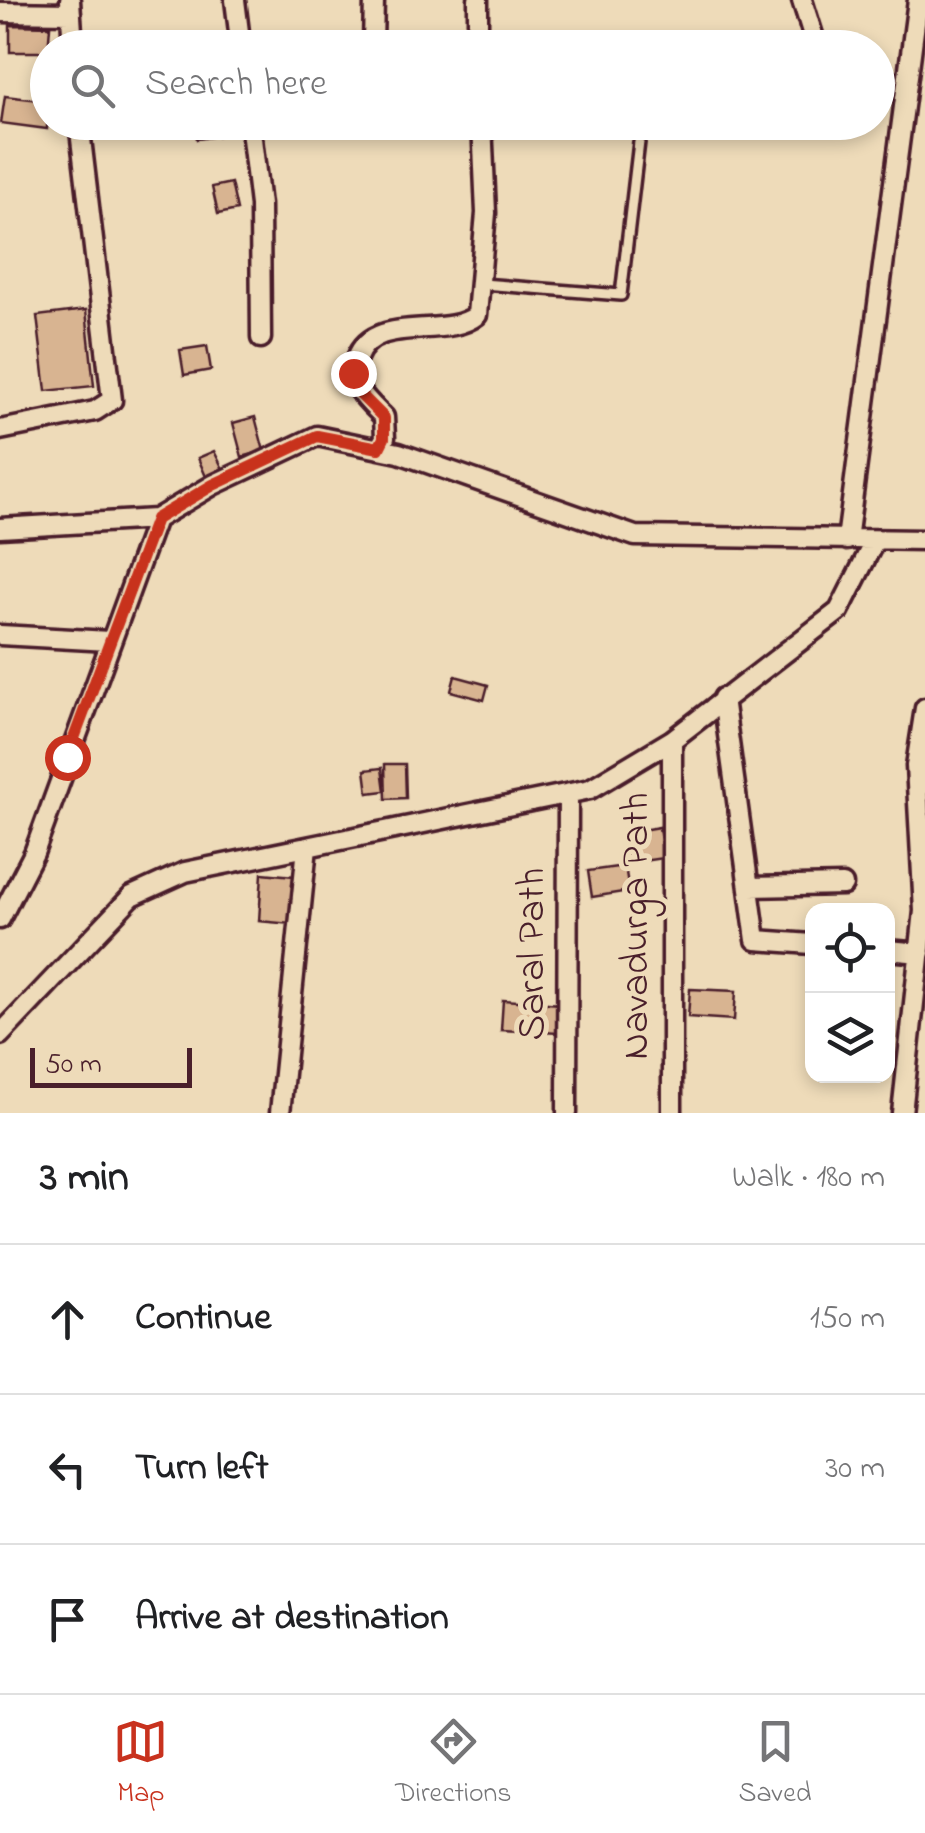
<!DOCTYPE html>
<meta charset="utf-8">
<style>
:root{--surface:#fff;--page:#f2f2f2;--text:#202124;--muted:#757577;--line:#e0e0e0;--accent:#c8321e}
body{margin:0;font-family:"Indie Flower",sans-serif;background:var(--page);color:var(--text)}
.controls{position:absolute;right:30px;bottom:30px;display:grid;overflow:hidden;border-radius:20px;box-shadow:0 5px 15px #0003}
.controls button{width:90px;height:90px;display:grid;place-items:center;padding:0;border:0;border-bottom:2px solid var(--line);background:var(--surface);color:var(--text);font:50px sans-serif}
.scale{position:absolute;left:30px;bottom:25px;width:162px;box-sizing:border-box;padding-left:10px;border:5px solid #4a1f2b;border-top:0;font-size:28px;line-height:35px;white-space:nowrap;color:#4a1f2b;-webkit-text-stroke:8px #eedbb9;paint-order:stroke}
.stop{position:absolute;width:30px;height:30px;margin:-22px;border:8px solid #c8321e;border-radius:50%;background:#fff}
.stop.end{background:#c8321e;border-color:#fff;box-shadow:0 2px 10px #0008}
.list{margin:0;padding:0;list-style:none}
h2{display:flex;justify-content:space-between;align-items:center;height:130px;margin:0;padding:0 40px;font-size:42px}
h2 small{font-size:32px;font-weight:400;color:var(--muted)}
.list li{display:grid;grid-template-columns:65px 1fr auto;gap:30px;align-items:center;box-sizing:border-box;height:150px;padding:0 40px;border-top:2px solid var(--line)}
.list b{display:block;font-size:38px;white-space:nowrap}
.list em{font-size:32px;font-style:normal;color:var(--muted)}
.icon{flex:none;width:55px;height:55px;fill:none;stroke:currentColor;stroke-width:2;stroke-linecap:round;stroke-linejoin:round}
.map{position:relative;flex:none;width:925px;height:1113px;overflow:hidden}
.search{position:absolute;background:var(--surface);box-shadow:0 5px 15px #0003;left:30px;right:30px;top:30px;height:110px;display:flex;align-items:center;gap:25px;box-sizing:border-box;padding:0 35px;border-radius:55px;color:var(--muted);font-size:38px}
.sheet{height:580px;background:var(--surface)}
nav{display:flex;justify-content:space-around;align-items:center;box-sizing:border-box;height:140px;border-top:2px solid var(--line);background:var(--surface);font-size:28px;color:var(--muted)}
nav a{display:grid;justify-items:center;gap:5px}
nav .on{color:var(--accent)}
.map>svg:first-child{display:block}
.building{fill:#d8b491;stroke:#4a1f2b;stroke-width:2.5}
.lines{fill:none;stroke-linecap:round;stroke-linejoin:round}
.lane-casing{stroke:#4a1f2b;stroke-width:16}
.street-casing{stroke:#4a1f2b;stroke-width:25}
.lane{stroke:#eedbb9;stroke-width:9}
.street{stroke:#eedbb9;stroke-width:18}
.route{stroke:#c8321e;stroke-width:12}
.labels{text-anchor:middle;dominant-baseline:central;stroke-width:10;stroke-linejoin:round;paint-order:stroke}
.street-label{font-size:40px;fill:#4a1f2b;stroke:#eedbb9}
</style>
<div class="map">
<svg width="925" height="1113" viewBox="0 0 925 1113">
<rect width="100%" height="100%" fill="#eedbb9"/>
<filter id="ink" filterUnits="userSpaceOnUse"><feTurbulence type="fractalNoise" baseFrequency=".01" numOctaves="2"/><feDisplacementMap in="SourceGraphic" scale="20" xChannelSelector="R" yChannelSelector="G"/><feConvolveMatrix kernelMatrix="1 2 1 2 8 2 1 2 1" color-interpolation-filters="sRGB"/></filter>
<g filter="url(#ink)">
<path class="building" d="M10 25 50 26 48 52H10Z
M5 96 48 101 47 129 1 123Z
M194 122H237L239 133 197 139Z
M231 183 237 210 218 214 212 187Z
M86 310 94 386 46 391 37 316Z
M207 346 211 370 184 375 180 350Z
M255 417 264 451 242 457 233 423Z
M214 451 224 471 207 479 198 458Z
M455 676 488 685 484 700 451 691Z
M385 764H405L406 798 386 799Z
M382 768 385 791 368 793 365 770Z
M659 827 663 858 629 863 624 833Z
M625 866 629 891 592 897 588 871Z
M262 873 294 876 291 924 259 921Z
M690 989 736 991 734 1020 688 1017Z
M503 1000 561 1004 559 1033 501 1030Z"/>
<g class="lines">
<g class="lane-casing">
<path id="lane" d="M482 284 621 295 639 142"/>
</g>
<g class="street-casing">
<path id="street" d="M70 0 73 48
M235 0 241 48
M374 0 373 44 379 48
M478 0V48
M802 0 817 48
M0 12 71 13
M442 48 478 45
M250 122 260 205 261 338
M0 430 95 411 112 400 79 122
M379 448 385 438 384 417C367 400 347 385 357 358 374 312 445 341 477 315L486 213 482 122
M156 519 213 485 317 436 399 453 635 536 925 540
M0 528 156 519 34 853 0 919
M847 540 918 0
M0 635 109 641
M723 698 756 940 812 944
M750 887 843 885
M888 950 920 953
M0 1035 132 896 185 872 590 789 672 740 839 611 875 540
M280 1113 307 847
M567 1113 568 796
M672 1113V740
M902 1113 924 911 916 766 925 708"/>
</g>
<use href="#lane" class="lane"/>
<use href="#street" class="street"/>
</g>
</g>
<g class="lines" filter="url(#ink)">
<path class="route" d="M67 757 156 519 213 485 317 436 379 448 384 438V418L358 392 353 373"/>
</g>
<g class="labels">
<g class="street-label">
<text transform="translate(637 926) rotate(-90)">Navadurga Path</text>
<text transform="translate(533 954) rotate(-90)">Saral Path</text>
</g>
</g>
</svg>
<div class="controls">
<button><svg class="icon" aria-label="locate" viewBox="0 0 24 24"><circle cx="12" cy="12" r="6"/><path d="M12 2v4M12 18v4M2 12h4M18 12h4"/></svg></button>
<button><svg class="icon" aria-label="layers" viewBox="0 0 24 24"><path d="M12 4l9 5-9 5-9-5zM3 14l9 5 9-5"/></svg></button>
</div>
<div class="scale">50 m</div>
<div class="stop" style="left:67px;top:757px"></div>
<div class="stop end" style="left:353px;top:373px"></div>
<div class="search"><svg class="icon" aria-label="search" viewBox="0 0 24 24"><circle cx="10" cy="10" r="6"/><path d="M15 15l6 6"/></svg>Search here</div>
</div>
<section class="sheet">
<h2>3 min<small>Walk · 180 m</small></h2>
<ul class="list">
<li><svg class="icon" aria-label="ahead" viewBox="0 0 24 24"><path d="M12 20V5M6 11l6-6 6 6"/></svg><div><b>Continue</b></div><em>150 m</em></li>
<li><svg class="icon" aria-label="left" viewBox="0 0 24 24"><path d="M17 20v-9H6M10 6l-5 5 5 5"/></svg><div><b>Turn left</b></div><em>30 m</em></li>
<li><svg class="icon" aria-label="arrive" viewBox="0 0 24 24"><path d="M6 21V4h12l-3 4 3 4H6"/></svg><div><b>Arrive at destination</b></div></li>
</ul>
</section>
<nav>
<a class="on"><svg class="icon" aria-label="map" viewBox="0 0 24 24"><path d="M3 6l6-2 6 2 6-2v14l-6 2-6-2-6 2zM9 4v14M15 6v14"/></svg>Map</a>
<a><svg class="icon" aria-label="directions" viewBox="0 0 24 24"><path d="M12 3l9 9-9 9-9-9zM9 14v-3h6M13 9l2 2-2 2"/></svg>Directions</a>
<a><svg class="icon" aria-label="saved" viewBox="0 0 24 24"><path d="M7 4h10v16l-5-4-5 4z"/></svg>Saved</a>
</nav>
